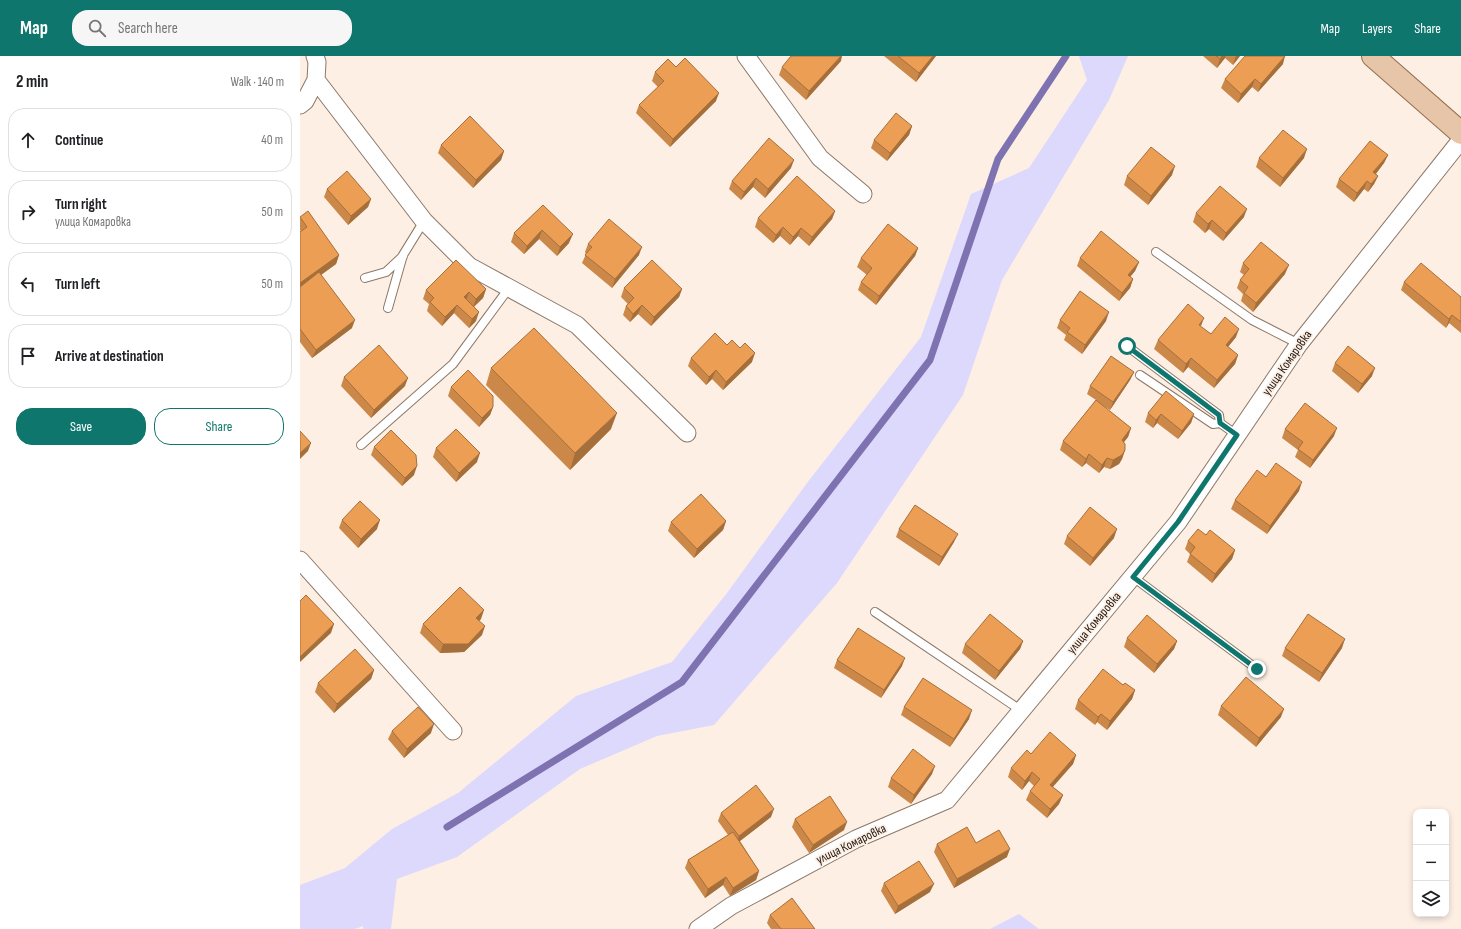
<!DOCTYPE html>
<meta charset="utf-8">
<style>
:root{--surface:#fff;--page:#f6f6f6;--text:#202124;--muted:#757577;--line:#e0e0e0;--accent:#0f766e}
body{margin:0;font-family:"Sofia Sans Condensed",sans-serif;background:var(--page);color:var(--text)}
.controls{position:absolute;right:12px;bottom:12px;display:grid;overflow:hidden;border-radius:8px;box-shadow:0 2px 6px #0003}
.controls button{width:36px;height:36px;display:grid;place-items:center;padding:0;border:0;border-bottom:1px solid var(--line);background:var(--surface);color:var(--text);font:20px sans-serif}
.stop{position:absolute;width:12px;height:12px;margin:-9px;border:3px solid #0f766e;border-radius:50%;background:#fff}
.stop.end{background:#0f766e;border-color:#fff;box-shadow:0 1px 4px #0008}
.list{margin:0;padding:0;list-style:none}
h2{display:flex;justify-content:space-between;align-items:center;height:52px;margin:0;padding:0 16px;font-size:17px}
h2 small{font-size:13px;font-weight:400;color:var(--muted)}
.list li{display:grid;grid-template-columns:26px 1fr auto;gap:12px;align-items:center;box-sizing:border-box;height:64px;margin:0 8px 8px;padding:0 8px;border:1px solid var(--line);border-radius:16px}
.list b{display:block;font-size:15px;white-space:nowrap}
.list p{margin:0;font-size:13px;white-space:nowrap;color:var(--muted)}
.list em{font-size:13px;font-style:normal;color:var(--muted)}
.actions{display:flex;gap:8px;padding:12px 16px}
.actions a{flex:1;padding:9px 0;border:1px solid var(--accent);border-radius:16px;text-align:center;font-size:14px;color:var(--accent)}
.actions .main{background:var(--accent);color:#fff}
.icon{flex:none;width:22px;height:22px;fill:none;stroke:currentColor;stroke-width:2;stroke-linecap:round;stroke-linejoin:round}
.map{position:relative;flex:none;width:1161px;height:873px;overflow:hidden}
header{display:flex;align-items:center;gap:24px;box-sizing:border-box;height:56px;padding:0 20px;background:var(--accent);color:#fff}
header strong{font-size:19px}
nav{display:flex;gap:22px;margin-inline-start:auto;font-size:14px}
.search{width:280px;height:36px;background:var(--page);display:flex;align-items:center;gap:10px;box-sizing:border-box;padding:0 14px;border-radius:16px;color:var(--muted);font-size:15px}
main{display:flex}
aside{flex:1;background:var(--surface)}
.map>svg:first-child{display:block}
.green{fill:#dcd9fd}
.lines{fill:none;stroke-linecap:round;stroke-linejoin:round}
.stream{stroke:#7e72b0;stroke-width:7}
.lane-casing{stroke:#8c7867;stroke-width:10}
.street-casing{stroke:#8c7867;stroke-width:19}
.primary-casing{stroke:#956e4d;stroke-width:24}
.lane{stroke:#fff;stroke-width:8}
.street{stroke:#fff;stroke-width:17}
.primary{stroke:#e6c5a9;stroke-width:22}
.wall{fill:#cb8849}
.shaded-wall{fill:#a56f3c}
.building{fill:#ec9e55;stroke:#a56f3c}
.route{stroke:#0f766e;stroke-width:5}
.labels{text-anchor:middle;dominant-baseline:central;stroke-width:3.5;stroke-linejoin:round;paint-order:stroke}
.street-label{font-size:13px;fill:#1e160f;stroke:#fdefe4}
</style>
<header>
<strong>Map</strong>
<div class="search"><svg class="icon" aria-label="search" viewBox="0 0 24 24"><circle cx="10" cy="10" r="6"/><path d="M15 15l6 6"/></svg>Search here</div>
<nav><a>Map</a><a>Layers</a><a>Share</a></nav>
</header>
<main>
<aside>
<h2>2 min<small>Walk · 140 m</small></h2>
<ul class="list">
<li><svg class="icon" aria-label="ahead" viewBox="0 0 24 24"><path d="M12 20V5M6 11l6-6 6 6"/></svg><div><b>Continue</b></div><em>40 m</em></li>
<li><svg class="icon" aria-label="right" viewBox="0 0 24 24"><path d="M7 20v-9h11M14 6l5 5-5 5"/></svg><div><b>Turn right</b><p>улица Комаровка</p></div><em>50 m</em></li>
<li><svg class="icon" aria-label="left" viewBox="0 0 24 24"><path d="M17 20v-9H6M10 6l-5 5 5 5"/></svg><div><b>Turn left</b></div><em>50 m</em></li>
<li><svg class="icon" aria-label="arrive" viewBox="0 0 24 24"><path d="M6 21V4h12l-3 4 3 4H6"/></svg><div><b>Arrive at destination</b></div></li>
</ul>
<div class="actions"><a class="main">Save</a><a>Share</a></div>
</aside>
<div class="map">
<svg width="1161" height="873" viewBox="0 0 1161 873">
<rect width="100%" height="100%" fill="#fdefe4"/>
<path class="green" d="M779 0H828L809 44 702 224 663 339 537 527 414 669 357 680 280 713 157 801 97 823 91 873H63V870L55 873H0V829L45 812 92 773 158 737 276 640 372 606 427 537 507 427 621 281 671 138 729 112 787 24Z
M719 858 739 873H690Z"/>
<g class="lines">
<path class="stream" d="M147 771 382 626 630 304 698 103 766 0"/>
<g class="lane-casing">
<path id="lane" d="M856 196 952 264 999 288
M65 222 86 216 103 200
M88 252 103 199 124 165
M827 290 919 359 920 367
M840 319 913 368 920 367 937 379
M61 389 153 308 209 232
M833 521 957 613
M575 556 722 655"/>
</g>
<g class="street-casing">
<path id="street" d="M15 0 17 6 16 24 124 165 169 210 277 269 387 377
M446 0 520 102 563 138
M0 49 5 45 16 24
M0 504 153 675
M398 873 431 850 556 783 647 744 878 466 999 288 1161 84"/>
</g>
<g class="primary-casing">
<path id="primary" d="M1073 0 1161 77"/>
</g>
<use href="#lane" class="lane"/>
<use href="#street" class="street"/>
<use href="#primary" class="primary"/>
</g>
<path class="wall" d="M584 0H636L616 26Z
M903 0H940L933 9 925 2 917 12Z
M541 5 506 44 479 19 482 11Z
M983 8 958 36 952 31 938 47 921 32 925 23Z
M376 11 416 45 370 91 336 57 339 49 358 31 352 25 355 16Z
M612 70 609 79 587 105 571 92 574 84Z
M141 89 204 95 201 104 173 132 138 97Z
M1088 99 1084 107 1076 118 1078 120 1074 128 1068 136 1064 133 1054 146 1036 131 1039 123Z
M959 102H1004L980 131 956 111Z
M491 112 465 142 453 131 441 144 429 133 432 125Z
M872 119 848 149 824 129 827 120Z
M27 133 71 143 68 151 48 169 24 141Z
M243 149 269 187 257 200 239 183 224 198 211 186 214 177Z
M535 155 532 163 509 190 498 180 490 189 480 180 473 187 455 171 458 162Z
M896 157 944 161 923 185 909 173 905 177 893 166Z
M0 161 39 199 36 208 21 219 52 272 12 302 0 286V176L1 175 0 174Z
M288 188 339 199 312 232 282 207 286 198 285 196Z
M618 192 615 200 576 249 558 234 561 226 567 219 557 211 561 202Z
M780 202 839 206 835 215 830 221 833 223 830 232 819 245 777 210Z
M943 207 985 218 953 256 941 245 943 238 937 232 940 224 944 219 940 216Z
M1104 226 1161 241V277L1149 267 1146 272 1101 234Z
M324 232 382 233 379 241 351 270 338 258 330 266 323 259 326 250 328 248 321 241Z
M186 233 183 242 174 251 176 265 169 272 154 257 142 270 127 255 129 248 123 243 126 234Z
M760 264 806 265 782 298 764 284 766 279 757 272Z
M901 271 911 278 936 281 928 291 938 299 935 308 914 332 888 311 883 317 854 293 858 284Z
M427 289 452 306 423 334 412 323 406 329 388 310 391 302Z
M1035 307 1072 320 1058 337 1032 315Z
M191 312 311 373 270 414 186 329Z
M834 316 830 324 810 354 800 348 831 372 828 381 824 386 825 394 822 403 819 408 810 413 804 411 799 417 786 407 782 411 760 394 763 385 796 344 787 338 790 330Z
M44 321 105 330 71 362 41 330Z
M151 331 193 351 190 359 179 371 148 340Z
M848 357 894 358 891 367 878 383 857 367 853 372 845 366Z
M985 373 1034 380 1010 412 995 401 998 394 982 382Z
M74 391 114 419 102 430 71 399Z
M136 392 177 406 156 426 133 401Z
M966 421 999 435 967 478 931 453 935 444Z
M42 464 77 473 58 492 39 472Z
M426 465 423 474 394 502 368 475 371 466Z
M599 473 654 486 639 510 596 481Z
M906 479 935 494 932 503 912 527 887 506 890 498 885 493 888 485Z
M767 480 814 482 790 510 764 488Z
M181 563 179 565 182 579 164 596 140 597 120 577 123 568Z
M827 582 877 585 874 593 854 617 824 591Z
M723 585 720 593 695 624 662 597 665 588Z
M985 592H1042L1019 626 982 600Z
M537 604 602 610 581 642 534 612Z
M74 614 71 623 34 657 15 636 18 627Z
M823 629 835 634 832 643 807 674 797 666 795 669 775 653 778 644Z
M921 650 981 661 956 691 918 659Z
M604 651 669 663 650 691 601 659Z
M92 675 131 677 104 702 88 683Z
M731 698 776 699 773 708 753 731 763 739 759 748 747 762 726 744 730 735 734 730 729 725 722 734 708 721 711 712Z
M632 718 611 748 588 731 591 722Z
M421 757 471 761 440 785 459 815 456 824 430 840 423 829 405 842 385 812 388 804 428 779 418 765Z
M495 763 544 774 509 797 492 771Z
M676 787 707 801 654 832 634 796 637 788Z
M584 827 630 836 595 858 581 835Z
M470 859 515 873H471L467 867Z"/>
<path class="shaded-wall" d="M541 0H542L541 5 506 44 509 35Z
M633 0H636L616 26 619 17Z
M922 0H926L925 2 917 12 920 3Z
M936 0H940L933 9Z
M985 0 983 8 958 36 961 28Z
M955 23 952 31 938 47 941 38Z
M419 37 416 45 370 91 373 83Z
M612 70 609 79 587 105 590 97Z
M1007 93 1004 102 980 131 983 122Z
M204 95 201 104 173 132 176 124Z
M1088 99 1084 107 1070 125 1073 116Z
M494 104 491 112 465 142 468 133Z
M875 110 872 119 848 149 851 140Z
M1078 120 1074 128 1068 136 1071 128Z
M456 122 453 131 441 144 444 136Z
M1067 125 1064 133 1054 146 1057 137Z
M71 143 68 151 48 169 51 160Z
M947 153 944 161 923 185 926 177Z
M535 155 532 163 509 190 512 181Z
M912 164 909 173 905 177 908 168Z
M483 171 480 180 473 187 476 179Z
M501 172 498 180 490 189 493 181Z
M242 174 239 183 224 198 227 190Z
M273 178 269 187 257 200 260 191Z
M342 191 339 199 312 232 315 223Z
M618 192 615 200 576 249 579 240Z
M39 199 36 208 0 234V227Z
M839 206 835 215 825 227 828 219Z
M989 209 985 218 953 256 956 247Z
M833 223 830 232 819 245 822 237Z
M186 233 183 242 173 251 176 243Z
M382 233 379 241 351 270 354 261Z
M169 236 166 245 164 241Z
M157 249 154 257 142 270 145 261Z
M342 249 338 258 330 266 333 258Z
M179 256 176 265 169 272 172 263Z
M809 256 806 265 782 298 785 289Z
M1152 259 1149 267 1146 272 1149 263Z
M904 262 901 270 899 269Z
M55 264 52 272 12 302 16 294Z
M939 273 936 281 923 297 926 289Z
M455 297 452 306 423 334 426 326Z
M938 299 935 308 914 332 917 324Z
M891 302 888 311 883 317 886 308Z
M1075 312 1072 320 1058 337 1062 328Z
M416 314 412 323 406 329 409 321Z
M834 316 830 324 810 354 813 346Z
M108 322 105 330 71 362 74 354Z
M193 351 190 359 179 371 182 362Z
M317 357 311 373 270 414 275 397Z
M861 358 857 367 853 372 856 364Z
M894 358 891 367 878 383 882 375Z
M831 372 828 381 819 392 822 384Z
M1037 372 1034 380 1010 412 1013 404Z
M11 387 8 395 0 403V397Z
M825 394 822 403 819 408 810 413 813 404Z
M180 397 177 406 156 426 159 417Z
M789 398 786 407 782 411 786 403Z
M807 402 804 411 799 417 802 409Z
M117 410 114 419 102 430 105 422Z
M1002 426 999 435 967 478 970 470Z
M80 464 77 473 58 492 61 483Z
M426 465 423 474 394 502 397 493Z
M817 473 814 482 790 510 793 502Z
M658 478 654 486 639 510 642 501Z
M935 494 932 503 912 527 915 518Z
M184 554 181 563 173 571 176 562Z
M34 568 31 577 0 606V601Z
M185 570 182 579 164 596 140 597 143 588Z
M1045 583 1042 592 1019 626 1022 617Z
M723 585 720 593 695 624 699 615Z
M877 585 874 593 854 617 857 608Z
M605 602 602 610 581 642 584 634Z
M74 614 71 623 34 657 37 648Z
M835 634 832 643 807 674 810 665Z
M984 653 981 661 956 691 959 682Z
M672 654 669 663 650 691 654 683Z
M801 658 797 666 795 669 798 661Z
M134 668 131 677 104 702 107 693Z
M776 699 773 708 747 737 750 729Z
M635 710 632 718 611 748 614 739Z
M732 716 729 725 722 734 725 725Z
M763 739 759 748 747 762 750 753Z
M474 753 471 761 436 788 439 780Z
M547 766 544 774 509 797 513 789Z
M710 793 707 801 654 832 657 823Z
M459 815 456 824 430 840 433 832Z
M426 821 423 829 405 842 408 833Z
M634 828 630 836 595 858 598 850Z"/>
<path class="building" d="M491 0H541L509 35 482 11Z
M598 0H633L619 17Z
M916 0H922L920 3Z
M945 0H985L961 28 955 23 941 38 925 23Z
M385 2 419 37 373 83 339 49 364 25 355 16 368 3 376 11Z
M596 57 612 70 590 97 574 84Z
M170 60 204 95 176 124 141 89Z
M983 74 1007 93 983 122 959 102Z
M469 82 494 104 468 133 456 122 444 136 432 125Z
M1070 85 1088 99 1073 116 1078 120 1071 128 1067 125 1057 137 1039 123Z
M851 91 875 110 851 140 827 120Z
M47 115 71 143 51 160 27 133Z
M497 120 535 155 512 181 501 172 493 181 483 171 476 179 458 162Z
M920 130 947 153 926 177 912 164 908 168 896 157Z
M243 149 273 178 260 191 242 174 227 190 214 177Z
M8 155 39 199 0 227V176L7 171 0 161Z
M309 163 342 191 315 223 285 199 292 191 288 188Z
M588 168 618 192 579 240 561 226 572 212 561 202Z
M801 175 839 206 828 219 833 223 822 237 780 202Z
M961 186 989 209 956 247 944 237 948 231 940 224 949 213 943 207Z
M156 204 186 233 176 243 169 236 164 241 179 256 172 263 157 249 145 261 130 246 134 242 126 234Z
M352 204 382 233 354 261 342 249 333 258 326 250 334 242 324 232Z
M1121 207 1161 241V266L1152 259 1149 263 1104 226Z
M19 216 55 264 16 294 0 273V231Z
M780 235 809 256 785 289 767 276 770 272 760 264Z
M888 248 904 262 899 269 911 278 925 261 939 273 926 289 938 299 917 324 891 302 886 308 858 284Z
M234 272 317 357 275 397 191 312Z
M415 277 427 289 432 284 440 292 445 287 455 297 426 326 416 314 409 321 391 302Z
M79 289 108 322 74 354 44 321Z
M1048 290 1075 312 1062 328 1035 307Z
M811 300 834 316 813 346 790 330Z
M168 314 193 340V351L182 362 151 331Z
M866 335 894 358 882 375 861 358 856 364 848 357Z
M796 344 831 372 822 384 825 388V394L822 399 813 404 807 402 802 409 789 398 786 403 763 385Z
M1005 347 1037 372 1013 404 998 393 1003 386 985 373Z
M156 373 180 397 159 417 136 392Z
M91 374 116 399 117 410 105 422 74 391Z
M0 375 11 387 0 397Z
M976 407 1002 426 970 470 935 444 957 414 966 421Z
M401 438 426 465 397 493 371 466Z
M60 445 80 464 61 483 42 464Z
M615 449 658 478 642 501 599 473Z
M790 451 817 473 793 502 767 480Z
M898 473 906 479 910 474 935 494 915 518 890 498 895 491 888 485Z
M160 531 184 554 176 562 185 570 168 588H143L123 568Z
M6 539 34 568 0 601V545Z
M690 558 723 585 699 615 665 588Z
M1008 558 1045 583 1022 617 985 592Z
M847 559 877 585 857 608 827 582Z
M558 572 605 602 584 634 537 604Z
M55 593 74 614 37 648 18 627Z
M803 613 823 629 825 627 835 634 810 665 801 658 798 661 778 644Z
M946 621 984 653 959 682 921 650Z
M623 622 672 654 654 683 604 651Z
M118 651 134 668 107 693 92 675Z
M750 676 776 699 750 729 763 739 750 753 730 735 740 723 732 716 725 725 711 712 727 694 731 698Z
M613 693 635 710 614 739 591 722Z
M456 729 474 753 439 780 421 757Z
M530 740 547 766 513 789 495 763Z
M667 771 676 787 699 774 710 793 657 823 637 788Z
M433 776 459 815 433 832 426 821 408 833 388 804Z
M619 805 634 828 598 850 584 827Z
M492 842 515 873H481L470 859Z"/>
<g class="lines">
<path class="route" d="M827 290 919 359 920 367 937 379 878 466 833 521 957 613"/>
</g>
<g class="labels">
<g class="street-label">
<text transform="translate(987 307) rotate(-55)">улица Комаровка</text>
<text transform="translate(794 567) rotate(-50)">улица Комаровка</text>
<text transform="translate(551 788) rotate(-26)">улица Комаровка</text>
</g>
</g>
</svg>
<div class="controls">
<button>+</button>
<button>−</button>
<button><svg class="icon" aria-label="layers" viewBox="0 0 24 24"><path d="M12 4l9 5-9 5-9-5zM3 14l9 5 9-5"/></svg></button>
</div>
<div class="stop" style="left:827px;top:290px"></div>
<div class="stop end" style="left:957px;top:613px"></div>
</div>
</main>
